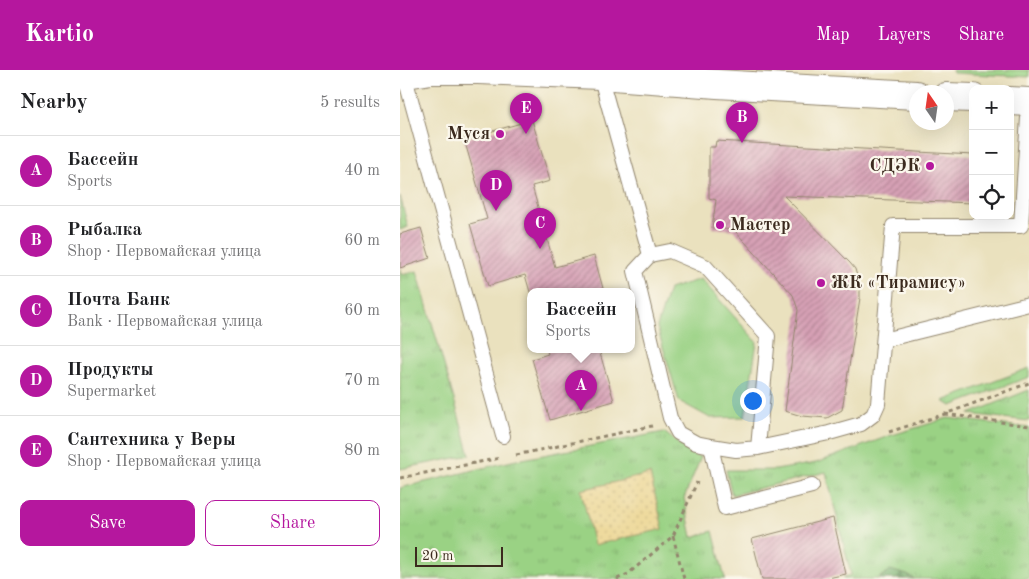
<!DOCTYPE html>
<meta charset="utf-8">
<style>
:root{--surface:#fff;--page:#f6f6f6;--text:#202124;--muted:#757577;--line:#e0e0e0;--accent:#b5179e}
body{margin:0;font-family:"Old Standard TT",serif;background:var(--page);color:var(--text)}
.controls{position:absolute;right:15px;top:15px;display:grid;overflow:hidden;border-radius:10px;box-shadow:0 5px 20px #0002}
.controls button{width:45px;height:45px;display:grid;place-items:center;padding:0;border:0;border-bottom:1px solid var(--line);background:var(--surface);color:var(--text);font:25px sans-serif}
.compass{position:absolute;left:509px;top:15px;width:45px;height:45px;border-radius:50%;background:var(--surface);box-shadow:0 5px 20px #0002;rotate:347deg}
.scale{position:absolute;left:15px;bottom:12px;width:88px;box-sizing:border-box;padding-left:5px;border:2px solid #3b2a1e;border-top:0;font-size:14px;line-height:18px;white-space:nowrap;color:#3b2a1e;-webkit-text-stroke:4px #fbf7ec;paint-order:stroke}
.you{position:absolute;left:352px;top:330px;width:18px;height:18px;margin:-12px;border:4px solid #fff;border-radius:50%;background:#1a73e8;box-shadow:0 0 0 8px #1a73e833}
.badge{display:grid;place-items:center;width:32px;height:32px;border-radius:50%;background:var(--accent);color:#fff;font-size:16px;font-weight:700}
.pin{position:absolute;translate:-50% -41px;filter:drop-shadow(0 1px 2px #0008)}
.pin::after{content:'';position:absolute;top:26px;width:18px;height:15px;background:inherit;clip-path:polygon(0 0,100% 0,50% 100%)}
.popup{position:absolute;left:127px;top:218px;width:108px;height:65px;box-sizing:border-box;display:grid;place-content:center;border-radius:10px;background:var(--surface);filter:drop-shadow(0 1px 4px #0005);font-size:16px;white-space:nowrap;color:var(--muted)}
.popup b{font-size:19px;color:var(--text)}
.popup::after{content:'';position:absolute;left:50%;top:100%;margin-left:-10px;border:10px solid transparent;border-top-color:var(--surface)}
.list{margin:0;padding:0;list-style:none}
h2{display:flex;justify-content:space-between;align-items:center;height:65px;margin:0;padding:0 20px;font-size:21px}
h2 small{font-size:16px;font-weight:400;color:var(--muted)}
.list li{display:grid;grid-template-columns:32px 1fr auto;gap:15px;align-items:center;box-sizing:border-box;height:70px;padding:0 20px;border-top:1px solid var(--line)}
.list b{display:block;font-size:19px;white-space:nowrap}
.list p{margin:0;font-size:16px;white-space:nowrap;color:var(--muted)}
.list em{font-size:16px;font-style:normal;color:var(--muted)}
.actions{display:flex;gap:10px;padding:15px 20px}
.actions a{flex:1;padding:11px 0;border:1px solid var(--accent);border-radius:10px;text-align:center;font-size:18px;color:var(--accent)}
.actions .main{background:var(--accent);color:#fff}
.icon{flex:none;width:28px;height:28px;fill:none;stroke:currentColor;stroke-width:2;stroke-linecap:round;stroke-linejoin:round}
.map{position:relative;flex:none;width:629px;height:509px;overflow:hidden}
header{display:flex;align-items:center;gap:30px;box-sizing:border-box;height:70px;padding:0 25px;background:var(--accent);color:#fff}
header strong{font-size:24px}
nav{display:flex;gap:28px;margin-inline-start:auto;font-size:18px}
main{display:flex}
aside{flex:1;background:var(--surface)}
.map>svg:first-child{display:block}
.grass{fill:url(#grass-tufts);stroke:#6a7e51}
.forest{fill:url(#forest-firs);stroke:#5b6f48}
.sand{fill:url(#sand-dots);stroke:#94825e}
.green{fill:#9ad284;stroke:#6a7e51}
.building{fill:url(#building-hatch)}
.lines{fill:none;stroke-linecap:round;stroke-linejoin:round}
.service-casing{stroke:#92866e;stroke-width:16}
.minor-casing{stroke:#92866e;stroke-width:30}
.path{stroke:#92866e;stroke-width:3;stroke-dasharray:4 4;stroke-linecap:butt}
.service{stroke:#fff;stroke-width:14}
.minor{stroke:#fff;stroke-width:28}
.poi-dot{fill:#b5179e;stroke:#fbf7ec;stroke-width:2}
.labels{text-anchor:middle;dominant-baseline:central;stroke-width:4.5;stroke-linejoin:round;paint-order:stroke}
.poi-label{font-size:18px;font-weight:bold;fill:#3b2a1e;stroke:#fbf7ec;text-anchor:end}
</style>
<header>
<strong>Kartio</strong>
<nav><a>Map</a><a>Layers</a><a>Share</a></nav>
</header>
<main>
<aside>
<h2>Nearby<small>5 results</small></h2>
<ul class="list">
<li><span class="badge">A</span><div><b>Бассейн</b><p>Sports</p></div><em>40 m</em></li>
<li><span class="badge">B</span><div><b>Рыбалка</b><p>Shop · Первомайская улица</p></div><em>60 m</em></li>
<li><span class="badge">C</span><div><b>Почта Банк</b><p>Bank · Первомайская улица</p></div><em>60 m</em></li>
<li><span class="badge">D</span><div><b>Продукты</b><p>Supermarket</p></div><em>70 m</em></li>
<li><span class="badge">E</span><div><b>Сантехника у Веры</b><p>Shop · Первомайская улица</p></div><em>80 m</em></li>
</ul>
<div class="actions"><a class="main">Save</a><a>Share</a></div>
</aside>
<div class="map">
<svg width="629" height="509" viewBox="0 0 629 509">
<defs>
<pattern id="grass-tufts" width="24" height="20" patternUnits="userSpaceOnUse" patternTransform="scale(1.25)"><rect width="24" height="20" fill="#9ad284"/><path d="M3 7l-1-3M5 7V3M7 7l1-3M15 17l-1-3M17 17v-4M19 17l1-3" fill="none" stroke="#86b472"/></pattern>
<pattern id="forest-firs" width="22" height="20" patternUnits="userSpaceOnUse" patternTransform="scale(1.25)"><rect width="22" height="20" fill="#7bb472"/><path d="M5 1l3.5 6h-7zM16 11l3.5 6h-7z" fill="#66935d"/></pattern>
<pattern id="sand-dots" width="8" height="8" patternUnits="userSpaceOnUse" patternTransform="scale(1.25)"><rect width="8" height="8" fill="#eeda9e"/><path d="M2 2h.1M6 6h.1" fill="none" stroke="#cdbb88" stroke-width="1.8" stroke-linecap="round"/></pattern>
<pattern id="building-hatch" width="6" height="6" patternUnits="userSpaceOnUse" patternTransform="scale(1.25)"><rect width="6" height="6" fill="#d7a1b6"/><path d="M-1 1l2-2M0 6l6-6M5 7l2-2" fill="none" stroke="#b08393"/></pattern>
</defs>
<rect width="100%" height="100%" fill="#fbf7ec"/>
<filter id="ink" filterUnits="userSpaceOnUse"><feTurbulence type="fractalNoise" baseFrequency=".02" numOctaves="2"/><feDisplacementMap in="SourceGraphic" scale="10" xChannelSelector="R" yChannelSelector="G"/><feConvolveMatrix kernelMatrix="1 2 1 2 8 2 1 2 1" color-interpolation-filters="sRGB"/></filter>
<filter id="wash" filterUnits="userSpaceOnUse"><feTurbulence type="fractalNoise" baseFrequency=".0096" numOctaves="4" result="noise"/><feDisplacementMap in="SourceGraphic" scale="20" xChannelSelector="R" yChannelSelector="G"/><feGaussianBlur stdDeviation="1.12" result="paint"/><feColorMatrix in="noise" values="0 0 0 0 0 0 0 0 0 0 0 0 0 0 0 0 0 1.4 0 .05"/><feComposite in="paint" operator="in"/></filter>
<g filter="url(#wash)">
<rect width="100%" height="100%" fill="#eae1be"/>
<path class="grass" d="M552 0H629V7L553 3Z
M0 126 8 157 0 160Z
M0 198 2 205 17 201 70 385 0 399Z
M629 298V307L551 336 543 331Z
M629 320V351L569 344Z
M548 348 629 358V509H514L507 505 481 506 479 509H443V507L451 505 426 402 332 425 326 400H376L416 393 489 366Z
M264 362 290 383 301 387 284 428 292 467 313 461 325 509H0V418L112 391Z"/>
<path class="forest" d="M490 500 507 505 514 509H479Z"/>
<path class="sand" d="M250 404 263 459 194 475 181 420Z"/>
<path class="green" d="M301 209 357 272 345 347 310 348 279 331 257 257 269 219Z"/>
<g id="blocks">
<path class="building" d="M132 50 150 111 132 116 155 197 194 186 204 222H130L125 205 88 216 70 154 87 149 64 69Z
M316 71 573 85V133L384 126 450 193 455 199 460 217V228L442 340 427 348 402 346 385 341 398 240 393 225 334 160 312 158 316 130 309 128V77H315Z
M21 158 30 188 0 198V164Z
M147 280H199L214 331 150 350 132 289 148 284Z
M433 448 446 504 424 509H362L352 469Z"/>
</g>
</g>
<g filter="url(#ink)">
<use href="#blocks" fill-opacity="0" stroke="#92866e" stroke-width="1"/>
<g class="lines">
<g class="service-casing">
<path id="service" d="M4 4 103 366
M200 5 250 185 235 201 270 348 278 363 296 373 311 376 325 438 412 416
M250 185 270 181 305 196 368 266 358 378
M484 270 629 234
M311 376 336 380 358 378 429 363 461 354 473 345 478 334 493 156H621L629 32"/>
</g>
<g class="minor-casing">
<path id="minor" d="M0 5 31 0H78L200 5 317 14 516 25
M546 27 573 28
M610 31 629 32"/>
</g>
<path class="path" d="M545 344 629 356
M489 362 545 344 629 313
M116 385 252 356
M0 408 100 388
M273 466 284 509
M217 509 228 504 273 466 297 412"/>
<use href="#service" class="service"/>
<use href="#minor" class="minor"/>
</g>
</g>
<g class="poi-dot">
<circle cx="100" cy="64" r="5"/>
<circle cx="530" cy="96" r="5"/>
<circle cx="320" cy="155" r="5"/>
<circle cx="421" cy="213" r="5"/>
</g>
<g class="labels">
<g class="poi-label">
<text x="90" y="64">Муся</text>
<text x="520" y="96">СДЭК</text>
<text x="330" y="155" text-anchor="start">Мастер</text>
<text x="431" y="213" text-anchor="start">ЖК «Тирамису»</text>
</g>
</g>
</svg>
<div class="controls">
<button>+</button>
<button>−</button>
<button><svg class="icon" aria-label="locate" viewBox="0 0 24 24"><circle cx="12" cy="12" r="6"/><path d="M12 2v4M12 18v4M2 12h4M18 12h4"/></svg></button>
</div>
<svg class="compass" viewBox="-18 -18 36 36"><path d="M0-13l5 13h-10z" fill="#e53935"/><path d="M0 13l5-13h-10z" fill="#757577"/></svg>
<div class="scale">20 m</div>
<div class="you"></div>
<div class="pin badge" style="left:181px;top:341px">A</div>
<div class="popup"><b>Бассейн</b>Sports</div>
<div class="pin badge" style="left:342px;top:73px">B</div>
<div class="pin badge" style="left:140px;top:179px">C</div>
<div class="pin badge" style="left:96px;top:141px">D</div>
<div class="pin badge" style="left:126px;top:64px">E</div>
</div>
</main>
